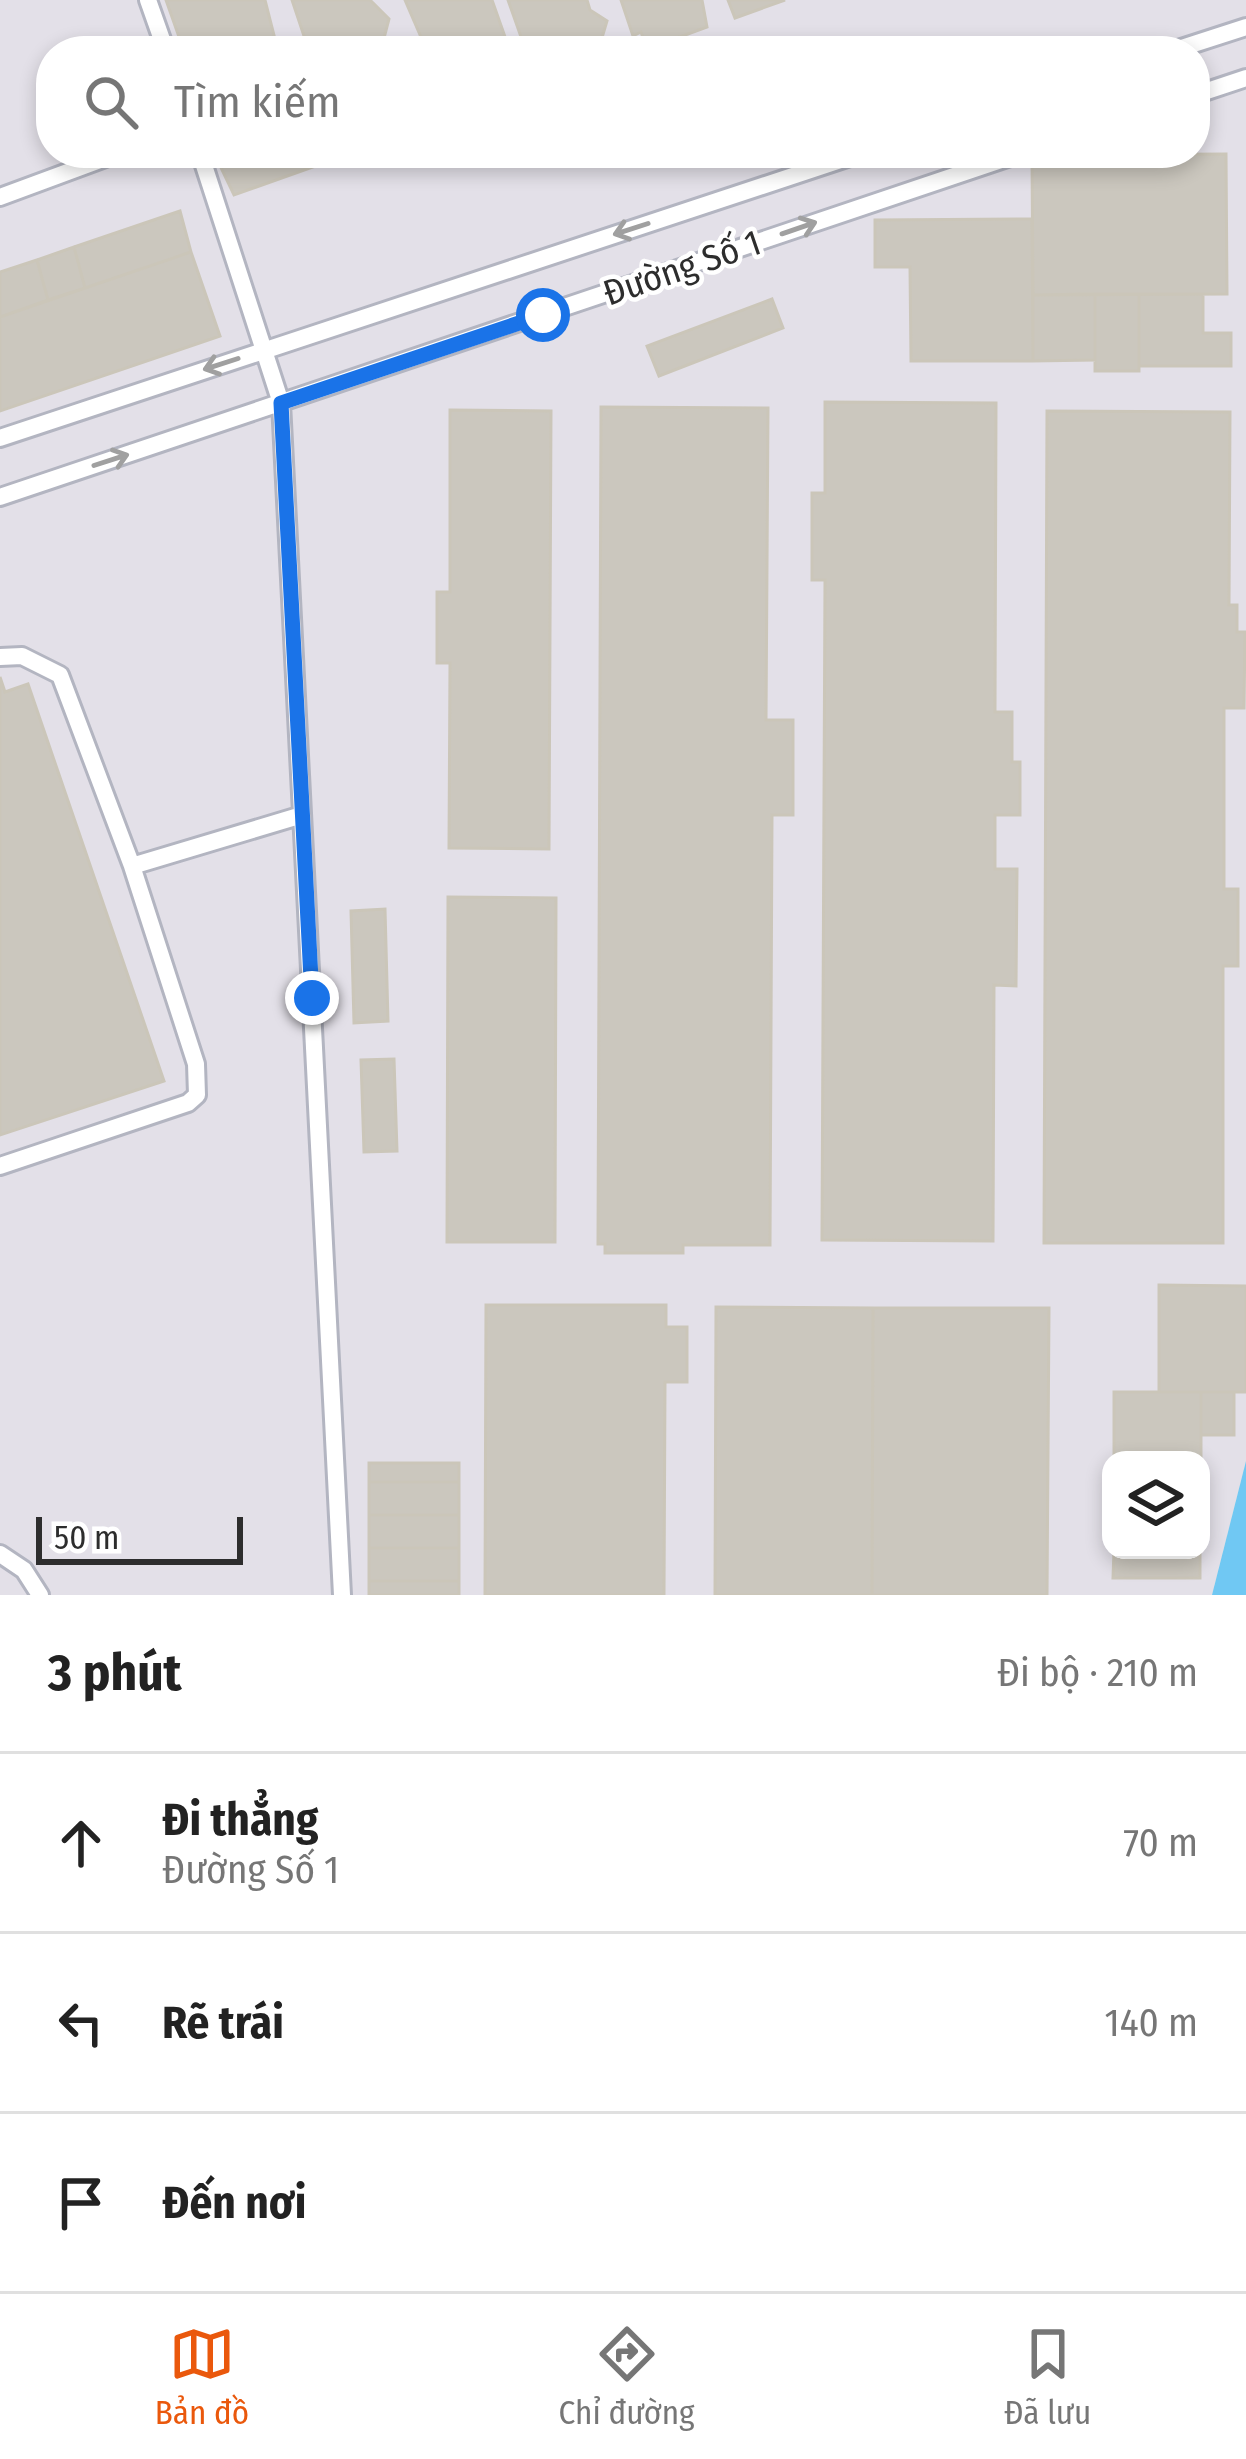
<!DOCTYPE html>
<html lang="vi">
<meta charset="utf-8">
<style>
:root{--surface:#fff;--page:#f6f6f6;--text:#222;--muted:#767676;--line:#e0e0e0;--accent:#ea580c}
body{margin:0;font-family:"Fira Sans Condensed",sans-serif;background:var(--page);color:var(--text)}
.controls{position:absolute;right:36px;bottom:36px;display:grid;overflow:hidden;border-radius:24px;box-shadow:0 6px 18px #0003}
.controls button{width:108px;height:108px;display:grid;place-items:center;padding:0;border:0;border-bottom:3px solid var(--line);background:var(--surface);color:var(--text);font:60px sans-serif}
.scale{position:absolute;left:36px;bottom:30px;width:207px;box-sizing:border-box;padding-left:12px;border:6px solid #2d2d2d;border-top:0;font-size:33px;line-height:42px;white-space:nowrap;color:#2d2d2d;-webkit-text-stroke:9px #fff;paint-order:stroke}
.stop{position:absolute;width:36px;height:36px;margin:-27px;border:9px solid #1a73e8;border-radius:50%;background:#fff}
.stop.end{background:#1a73e8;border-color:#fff;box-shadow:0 3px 12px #0008}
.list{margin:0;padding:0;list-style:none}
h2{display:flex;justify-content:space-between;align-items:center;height:156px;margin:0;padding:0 48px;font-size:51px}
h2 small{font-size:39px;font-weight:400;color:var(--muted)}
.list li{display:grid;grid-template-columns:78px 1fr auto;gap:36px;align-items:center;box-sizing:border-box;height:180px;padding:0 48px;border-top:3px solid var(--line)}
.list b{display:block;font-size:45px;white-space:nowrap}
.list p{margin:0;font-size:39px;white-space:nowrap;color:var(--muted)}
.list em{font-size:39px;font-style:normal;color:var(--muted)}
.icon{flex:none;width:66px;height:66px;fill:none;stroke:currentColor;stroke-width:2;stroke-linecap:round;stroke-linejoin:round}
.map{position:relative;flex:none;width:1246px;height:1595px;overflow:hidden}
.search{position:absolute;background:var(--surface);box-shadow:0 6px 18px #0003;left:36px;right:36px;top:36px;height:132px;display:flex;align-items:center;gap:30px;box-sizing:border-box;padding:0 42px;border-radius:48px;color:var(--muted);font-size:45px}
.sheet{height:696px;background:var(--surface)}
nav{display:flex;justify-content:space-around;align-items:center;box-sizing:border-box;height:168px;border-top:3px solid var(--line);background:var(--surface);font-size:33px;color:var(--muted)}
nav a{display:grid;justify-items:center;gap:6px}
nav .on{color:var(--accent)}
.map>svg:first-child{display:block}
.industrial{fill:#e3e0e8;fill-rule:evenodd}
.water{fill:#70c8f3}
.building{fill:#cbc7be;stroke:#cbc6b9;stroke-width:3}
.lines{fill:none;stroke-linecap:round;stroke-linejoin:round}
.service-casing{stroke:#b3b5c1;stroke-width:22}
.service{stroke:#fff;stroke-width:16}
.oneway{stroke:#a0a0a0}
.route{stroke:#1a73e8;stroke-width:15}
.labels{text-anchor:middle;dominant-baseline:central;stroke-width:9;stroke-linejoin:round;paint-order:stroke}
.street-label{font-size:36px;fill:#2d2d2d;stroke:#fff}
</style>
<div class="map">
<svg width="1246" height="1595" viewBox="0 0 1246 1595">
<rect width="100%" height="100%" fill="#efe9e0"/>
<path class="industrial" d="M0 0H1246V1461L1212 1595H0ZM51 51H1195V153H51ZM1111 1460H1201V1550H1111Z"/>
<path class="water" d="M1246 1461V1595H1212Z"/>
<path class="building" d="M166 0H265L278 51H184Z
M292 0H370L389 19 384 38 388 51H309Z
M405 0H492L510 51H427Z
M508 0H587L590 10 607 21 601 41 605 51H526Z
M621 0H702L707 27 647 49 641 32 633 36Z
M728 0H785L735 18Z
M214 153H317L321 164 234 195Z
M1226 154 1227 294 1033 295 1032 155Z
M180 211 191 252 85 288 74 247Z
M1032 219 1033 361H911L910 267H875V220Z
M74 247 85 288 48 300 37 260Z
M191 252 220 336 0 411V317Z
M37 260 48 300 0 317V272Z
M1095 294H1139V371H1095Z
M1095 294V360L1033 361V295Z
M1139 294H1203V333H1231V366H1139Z
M772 299 783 328 659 376 647 346Z
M825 402 996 403 995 712H1012V762H1020V815H995V869H1017L1016 986 994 985 993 1241 822 1240 825 580H812V493H825Z
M601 407 768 408 766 720H793V815H772L770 1245H683V1253H605V1244H598Z
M450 410 551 411 549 849 449 848 450 663H437V592H450Z
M1047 411 1230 412 1229 605H1237V632H1245L1244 708H1224V889H1238V966H1223V1243H1044Z
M0 677 5 692 28 684 164 1081 0 1135Z
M448 897 556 898 555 1242H447Z
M385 909 388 1021 354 1023 351 911Z
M394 1059 397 1151 364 1152 361 1060Z
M1159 1285 1246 1286V1392H1159Z
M486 1305H666V1327H687V1382H665L664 1595H485Z
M716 1307 873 1308 872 1595H715Z
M873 1308H1049L1047 1595H872Z
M1114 1392H1201V1460H1114Z
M1201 1392H1234V1435H1201Z
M369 1463H459V1482H369Z
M369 1482H459V1515H369Z
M369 1515H459V1548H369Z
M369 1548H459V1581H369Z
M1114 1550H1200V1578H1113Z
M369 1581H459V1595H369Z"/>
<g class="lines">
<g class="service-casing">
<path id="service" d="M148 0 166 51
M1172 51 1246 27
M1195 95 1246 78
M200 153 281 403 342 1595
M0 197 119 153
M0 438 862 153
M0 497 1022 153
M0 657 22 656 60 675 132 866 302 815
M0 1166 188 1103 197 1095 196 1064 132 866
M0 1554 24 1570 40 1595"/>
</g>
<use href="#service" class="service"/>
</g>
<defs><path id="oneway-shaft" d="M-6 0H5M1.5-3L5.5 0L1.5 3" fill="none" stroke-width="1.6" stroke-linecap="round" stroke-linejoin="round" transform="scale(3)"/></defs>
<g class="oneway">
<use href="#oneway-shaft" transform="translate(799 228) rotate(-19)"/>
<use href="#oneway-shaft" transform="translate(631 229) rotate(162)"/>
<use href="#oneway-shaft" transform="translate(221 364) rotate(162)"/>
<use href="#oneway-shaft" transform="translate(111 460) rotate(-18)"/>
</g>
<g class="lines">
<path class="route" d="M312 998 281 403 543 315"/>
</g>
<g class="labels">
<g class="street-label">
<text transform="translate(682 268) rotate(-19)">Đường Số 1</text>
</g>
</g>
</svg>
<div class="controls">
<button><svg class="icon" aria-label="layers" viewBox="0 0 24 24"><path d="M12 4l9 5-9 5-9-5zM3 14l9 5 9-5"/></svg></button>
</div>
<div class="scale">50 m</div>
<div class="stop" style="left:543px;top:315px"></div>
<div class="stop end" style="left:312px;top:998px"></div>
<div class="search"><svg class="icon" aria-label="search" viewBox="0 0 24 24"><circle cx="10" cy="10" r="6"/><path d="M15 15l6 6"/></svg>Tìm kiếm</div>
</div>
<section class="sheet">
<h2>3 phút<small>Đi bộ · 210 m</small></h2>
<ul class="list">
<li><svg class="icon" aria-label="ahead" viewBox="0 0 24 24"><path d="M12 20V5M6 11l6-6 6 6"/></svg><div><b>Đi thẳng</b><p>Đường Số 1</p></div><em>70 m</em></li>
<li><svg class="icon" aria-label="left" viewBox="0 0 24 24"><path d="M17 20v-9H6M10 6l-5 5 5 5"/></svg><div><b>Rẽ trái</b></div><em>140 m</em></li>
<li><svg class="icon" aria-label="arrive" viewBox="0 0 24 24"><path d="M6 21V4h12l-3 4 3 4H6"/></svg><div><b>Đến nơi</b></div></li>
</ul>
</section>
<nav>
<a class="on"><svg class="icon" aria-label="map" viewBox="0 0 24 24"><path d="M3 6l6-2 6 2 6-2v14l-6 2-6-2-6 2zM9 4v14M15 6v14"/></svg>Bản đồ</a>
<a><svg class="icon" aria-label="directions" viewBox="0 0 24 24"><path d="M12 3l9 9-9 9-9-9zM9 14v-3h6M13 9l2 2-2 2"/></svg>Chỉ đường</a>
<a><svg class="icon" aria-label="saved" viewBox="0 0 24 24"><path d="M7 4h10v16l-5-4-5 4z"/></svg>Đã lưu</a>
</nav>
